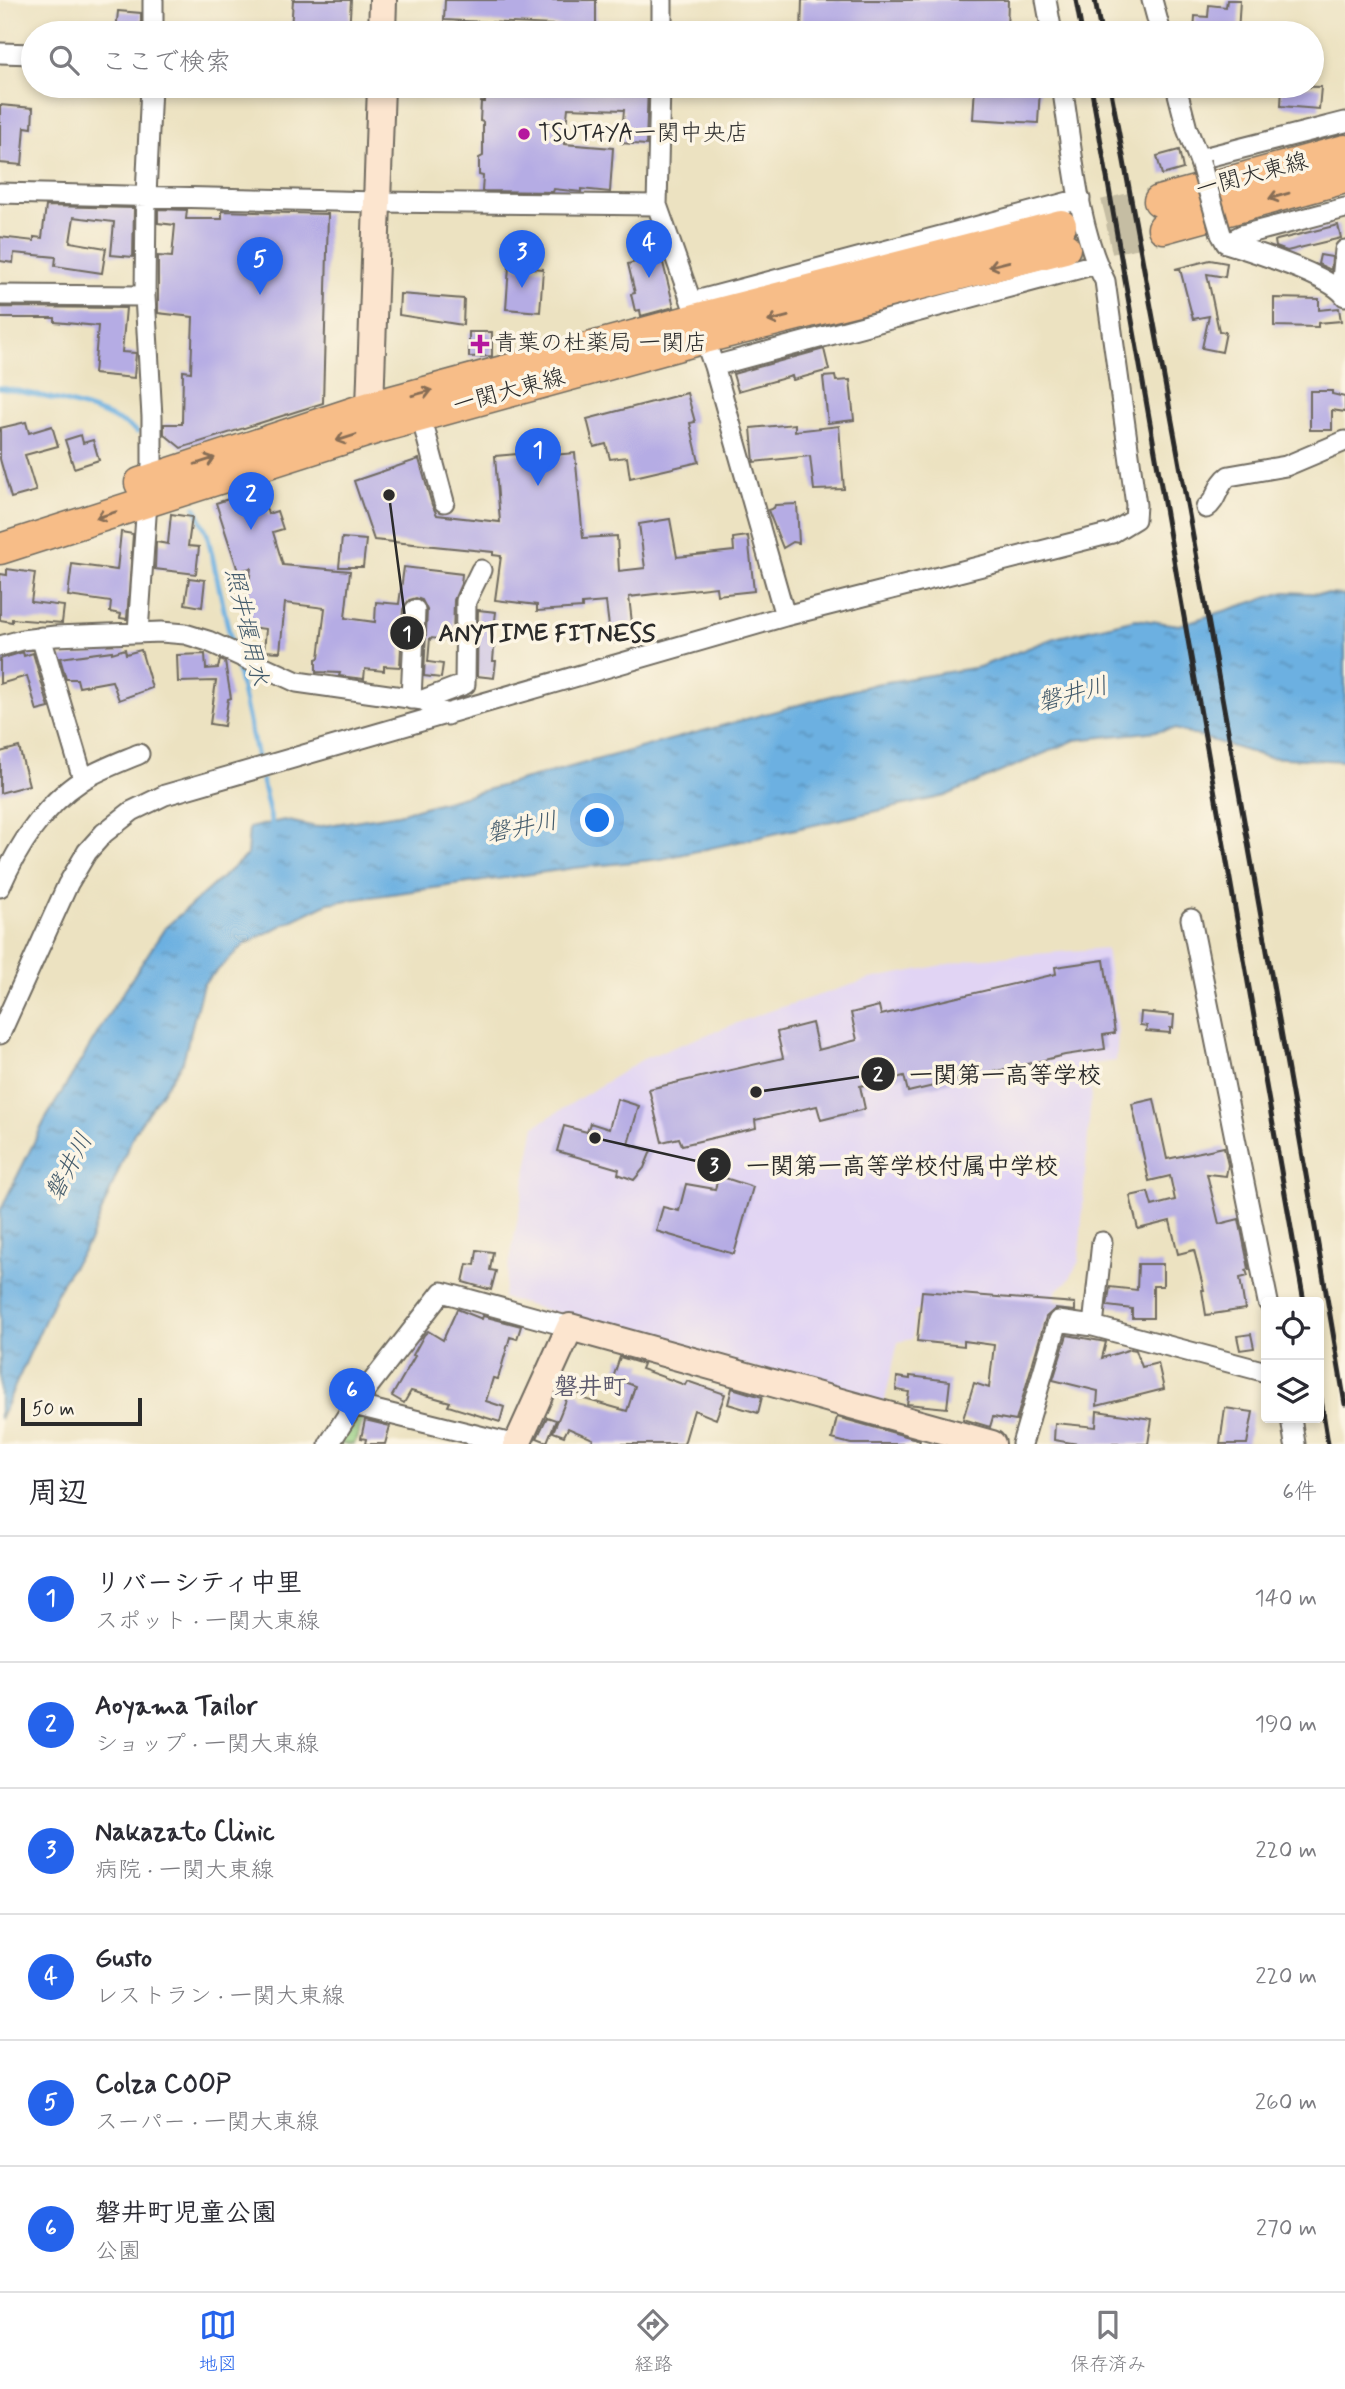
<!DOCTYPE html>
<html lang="ja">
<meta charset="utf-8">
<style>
:root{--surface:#fff;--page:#f7f7f7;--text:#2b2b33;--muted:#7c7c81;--line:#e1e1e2;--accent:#2563eb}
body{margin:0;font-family:Mynerve,"Klee One",sans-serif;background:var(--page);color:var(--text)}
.controls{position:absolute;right:21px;bottom:21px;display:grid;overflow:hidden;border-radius:7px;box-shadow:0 4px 10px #0003}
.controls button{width:63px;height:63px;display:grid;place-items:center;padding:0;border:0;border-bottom:2px solid var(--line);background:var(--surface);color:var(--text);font:35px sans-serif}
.scale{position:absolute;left:21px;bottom:18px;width:121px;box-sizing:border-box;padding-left:7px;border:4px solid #2b2b2b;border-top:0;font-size:19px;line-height:24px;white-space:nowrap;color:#2b2b2b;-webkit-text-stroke:5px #fcf5e5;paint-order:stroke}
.you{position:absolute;left:598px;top:821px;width:24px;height:24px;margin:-18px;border:5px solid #fff;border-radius:50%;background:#1a73e8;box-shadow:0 0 0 10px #1a73e833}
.badge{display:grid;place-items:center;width:46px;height:46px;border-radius:50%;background:var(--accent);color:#fff;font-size:23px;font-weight:700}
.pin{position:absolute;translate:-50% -58px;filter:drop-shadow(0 2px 4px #0008)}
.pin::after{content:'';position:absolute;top:37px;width:24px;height:21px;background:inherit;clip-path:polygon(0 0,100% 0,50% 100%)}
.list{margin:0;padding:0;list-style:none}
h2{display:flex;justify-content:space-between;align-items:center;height:91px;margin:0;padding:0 28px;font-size:30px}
h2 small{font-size:23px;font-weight:400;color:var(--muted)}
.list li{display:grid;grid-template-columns:46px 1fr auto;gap:21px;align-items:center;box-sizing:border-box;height:126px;padding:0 28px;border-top:2px solid var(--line)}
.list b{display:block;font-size:26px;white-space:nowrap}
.list p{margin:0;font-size:23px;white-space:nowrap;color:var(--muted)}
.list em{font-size:23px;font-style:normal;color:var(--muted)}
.icon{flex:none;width:38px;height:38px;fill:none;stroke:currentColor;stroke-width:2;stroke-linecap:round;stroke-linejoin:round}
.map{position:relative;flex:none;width:1345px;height:1444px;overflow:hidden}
.search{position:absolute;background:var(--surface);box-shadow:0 4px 10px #0003;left:21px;right:21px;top:21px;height:77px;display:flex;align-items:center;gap:18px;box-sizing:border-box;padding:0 24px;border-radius:38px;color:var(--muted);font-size:26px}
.sheet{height:847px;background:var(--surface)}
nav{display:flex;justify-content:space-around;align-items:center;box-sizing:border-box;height:98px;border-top:2px solid var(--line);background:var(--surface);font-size:19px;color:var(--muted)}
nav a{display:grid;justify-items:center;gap:4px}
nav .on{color:var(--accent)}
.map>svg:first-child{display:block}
.built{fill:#e1d4f4}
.park{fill:#98d083;stroke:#627e57;stroke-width:2}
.water{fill:url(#water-ripples);stroke:#4c6e86;stroke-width:2}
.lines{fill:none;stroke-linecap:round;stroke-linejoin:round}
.stream{stroke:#6cb0e1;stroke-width:5}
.building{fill:#b5ace4}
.primary-tunnel{stroke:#c5bda3;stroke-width:30;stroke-dasharray:30 15;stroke-linecap:butt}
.street-casing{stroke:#6f6b60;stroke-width:23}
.secondary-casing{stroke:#6f6b60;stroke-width:30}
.primary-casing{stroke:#6f6b60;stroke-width:33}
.street{stroke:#fff;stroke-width:19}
.secondary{stroke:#fce5cf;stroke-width:26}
.primary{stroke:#f7bd88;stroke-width:30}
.rail{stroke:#2b2b2b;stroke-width:5}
.street-bridge-casing{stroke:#6f6b60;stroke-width:23;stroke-linecap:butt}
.street-bridge{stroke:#fff;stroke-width:19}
.oneway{stroke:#876d55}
.poi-dot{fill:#b5179e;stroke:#fcf5e5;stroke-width:2.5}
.labels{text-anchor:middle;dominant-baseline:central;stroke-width:7;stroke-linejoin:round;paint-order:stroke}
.poi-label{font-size:23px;fill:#2b2b2b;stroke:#fcf5e5;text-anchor:start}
.street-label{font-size:23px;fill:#2b2b2b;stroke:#fcf5e5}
.water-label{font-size:24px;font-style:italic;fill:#425a6b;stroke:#fcf5e5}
.neighbourhood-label{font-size:24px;font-weight:bold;fill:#5b586c;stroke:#fcf5e5}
.leader{fill:none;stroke:#2b2b2b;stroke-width:2.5}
.callout-dot{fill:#2b2b2b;stroke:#fcf5e5;stroke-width:2.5}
.mark-label{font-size:21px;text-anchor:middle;font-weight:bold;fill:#fff}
.callout-label{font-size:24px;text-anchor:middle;font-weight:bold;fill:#2b2b2b;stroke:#fcf5e5;stroke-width:7;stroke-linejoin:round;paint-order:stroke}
</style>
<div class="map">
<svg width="1345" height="1444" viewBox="0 0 1345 1444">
<defs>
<pattern id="water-ripples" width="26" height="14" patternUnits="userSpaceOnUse" patternTransform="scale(1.75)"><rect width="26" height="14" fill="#6cb0e1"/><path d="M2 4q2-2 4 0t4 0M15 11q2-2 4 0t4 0" fill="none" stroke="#598fb7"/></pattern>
</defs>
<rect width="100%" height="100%" fill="#fcf5e5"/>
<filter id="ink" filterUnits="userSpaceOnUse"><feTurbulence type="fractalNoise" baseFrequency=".0143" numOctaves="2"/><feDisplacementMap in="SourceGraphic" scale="14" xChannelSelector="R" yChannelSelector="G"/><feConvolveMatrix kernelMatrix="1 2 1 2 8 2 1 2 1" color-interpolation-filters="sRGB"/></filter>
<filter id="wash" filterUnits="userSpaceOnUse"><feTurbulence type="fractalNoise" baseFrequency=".00686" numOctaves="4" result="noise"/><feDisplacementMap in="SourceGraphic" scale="28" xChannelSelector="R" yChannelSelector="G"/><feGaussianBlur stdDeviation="1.57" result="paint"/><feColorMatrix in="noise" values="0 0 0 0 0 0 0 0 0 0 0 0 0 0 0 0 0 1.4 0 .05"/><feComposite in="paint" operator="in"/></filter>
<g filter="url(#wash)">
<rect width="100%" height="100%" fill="#ece2c1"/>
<path class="built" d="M1106 948 1118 1032 1116 1061 1093 1064 1079 1261 1069 1280 1056 1291 1055 1321 915 1310 912 1339 898 1342 884 1404 503 1298 535 1126 643 1059 766 1012 870 979 975 959Z"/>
<path class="park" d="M356 1408H367L354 1444H331Z"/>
<path class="water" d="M1285 592 1345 595V761L1266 757 1175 729 1075 740 945 796 661 859 574 868 328 903 246 943 203 984 183 1061 134 1133 89 1242 62 1282 0 1419V1211L45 1120 114 1006 165 928 247 855 249 828 284 820 316 827 398 814 875 684 979 667 1054 638 1136 619 1179 625Z"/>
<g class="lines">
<path class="stream" d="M0 388C37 394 108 409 137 432
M195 507 207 533 232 645
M235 658 257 758
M262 781 273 829"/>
</g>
<g id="blocks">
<path class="building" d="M293 0H351L349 33 291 29Z
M445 0H596V27L444 20Z
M802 0H1008L1007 33H801Z
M1227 0H1240L1238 33H1194L1195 16 1208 17 1209 5 1226 7Z
M118 11 141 13V33H116Z
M484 86H648L646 145 621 143 624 110 568 108 564 144 613 148 610 192 581 189V192L554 189 553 192 482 191 483 176 479 175V158L483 156V122L480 121 481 102H485Z
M975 86 1040 88 1038 123 973 119Z
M1282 86 1321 87 1319 109 1281 106Z
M0 105 33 108 32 128 25 127 22 165 0 163Z
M1179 150 1183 169 1162 175 1157 156Z
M46 206 134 208 133 257 111 255 114 222 74 217 70 242 106 248 102 273 55 266 56 257 14 253 13 263 0 261V237L34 241V237L42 238Z
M158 209 187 210 186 219H222V211L328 214 323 403 181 448 164 434V424H182L183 371 191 372 193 317 158 313V256L172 257 175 225 158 223Z
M1338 225 1341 238 1287 251 1276 247 1275 241 1277 240Z
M661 255 674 307 641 316 640 310 635 311 631 294 635 293 628 264Z
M1320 255 1332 257 1331 270 1318 264Z
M1210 260 1227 263 1225 277 1207 274 1219 331 1226 332 1222 352 1202 348 1209 316 1193 319 1180 269H1175Z
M509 266 543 269 540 312 506 309Z
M400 294 464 299 463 325 399 315Z
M1274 298 1319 299V310L1339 308 1341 321 1318 323V327L1274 326Z
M0 307 126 308 122 352 136 353 134 378 94 374 98 326 55 322V318H0Z
M469 332H492V356L469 357Z
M824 349 829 370 793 380 792 376 738 391 733 374Z
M835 376 836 381 850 380 854 420 828 423 823 377Z
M1310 391H1332V394L1345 397V412L1332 410V430H1310Z
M687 393 695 422 690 423 699 462 630 478 627 457 610 459 606 444 594 447 587 419Z
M26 422 29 433 52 426 58 446 25 455 36 491 11 498 0 459V428Z
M795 424V431L839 426 844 489 814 490 810 456 754 462 751 428Z
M81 435 83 443 93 440 99 460 74 468 65 440Z
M553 451V455L575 453 583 538 617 536 619 571 645 568 639 524 670 519 677 557 734 551 733 538 748 536 754 591 717 595 716 587 629 597 634 640 611 643 606 602 582 604V608L537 611V605L495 600 501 556 493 555V552L374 540 354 481 419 459 432 505 437 515 500 522 495 456Z
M260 489 268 514 277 511 283 529 273 532 283 565 350 571 345 618 375 622 376 602 399 604 404 567 462 574 461 584 454 600 453 640 430 638 428 662 443 664 441 678 424 676 427 610 422 600 416 598 409 600 403 609 400 667 384 666V671L365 669 364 679 339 676 340 673 316 672V659L319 658 325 608 285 603 280 652 264 651 266 629 243 626 251 568 238 571 216 503Z
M797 504 799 543 793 542 783 548 768 510 774 508 775 505Z
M171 514 192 517 188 546 199 547 196 574 155 569 156 542 168 544Z
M121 532 133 534 127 619 120 618 121 614 110 612 111 602 68 596 72 564 117 570Z
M342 538 366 540 363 567H339Z
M7 569 35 573 31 602 64 606 62 623 12 619V622L0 620V574L7 575Z
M189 578 205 580 202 607 185 604Z
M478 610 496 612 493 636H495L493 661H496L494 678 477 676Z
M125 649 126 654 141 650 152 688 119 700 112 681 79 687 77 679H66L60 658 112 651V653Z
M23 652 24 656 33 653 49 708 37 711 27 676 0 684V659Z
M205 654 206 669 218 668 220 660 225 662 231 698 228 699 224 726 210 724 216 681 178 682 177 655Z
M19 747 29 785 0 793V752Z
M1104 960 1115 1033 1103 1035 1105 1049 1065 1055 908 1092 904 1076 860 1086 865 1109 821 1120 817 1106 755 1120 756 1128 682 1145 679 1138 662 1142 649 1089 783 1058 777 1032 812 1023 818 1050 857 1040 851 1013 879 1006 881 1015 1056 974 1055 967Z
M1141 1012 1174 1015 1173 1028H1170V1033L1146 1031 1147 1026 1140 1025Z
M617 1099 639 1106 628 1144 651 1151 644 1168 634 1180 618 1174 619 1169 557 1151 564 1126 587 1132 590 1123 609 1129Z
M1154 1099 1167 1159 1224 1147 1228 1165 1226 1176 1207 1174 1219 1224 1239 1219 1249 1269 1246 1270 1248 1276 1240 1278 1245 1309 1206 1315 1202 1290H1204L1194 1250 1178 1254 1170 1221 1138 1229 1130 1196 1148 1192 1152 1206 1175 1200 1170 1176 1149 1181 1132 1104Z
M719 1176 753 1187 734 1254 656 1231 663 1207 679 1211 686 1184 715 1189Z
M477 1250 493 1252 490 1270 496 1271 491 1290 463 1282 467 1264 475 1265Z
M1138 1264H1163V1286H1153V1318H1132V1309L1107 1306 1110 1287 1137 1290Z
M922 1291 1075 1303V1311L1055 1309 1046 1317 1016 1421 993 1417 990 1427 963 1419 974 1383 989 1388 994 1345 964 1341V1346L917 1341Z
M457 1309 482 1319 483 1316 521 1326 517 1339 510 1337 498 1379 493 1378 486 1401 504 1407 500 1422 448 1406 450 1402 411 1391 404 1403 392 1396 415 1356 413 1355 424 1335 428 1331 443 1340Z
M1251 1334 1254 1348 1240 1350 1237 1336Z
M1067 1335 1106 1342 1102 1358 1131 1349 1136 1350 1142 1367 1158 1363 1164 1389 1097 1406 1098 1391 1053 1380Z
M620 1357 643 1364 641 1369 685 1385 687 1381 725 1394 716 1419 694 1410 684 1444H592L593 1439 568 1428 564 1436 553 1432 570 1390 582 1395 581 1398 627 1411 635 1386 613 1378Z
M910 1376 950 1381 947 1408 907 1404 909 1392 896 1390 897 1377 910 1379Z
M732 1388 762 1397 758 1413 728 1404Z
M1225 1408 1253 1412 1247 1444H1220Z
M1097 1411 1152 1419 1148 1444H1078L1054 1440 1055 1423 1096 1427Z
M547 1417 556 1420 547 1442 537 1438Z
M837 1417 920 1440 919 1444H851L832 1439Z
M365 1420 390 1426 385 1444H365L366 1439 361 1438Z"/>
</g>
</g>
<g filter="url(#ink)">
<use href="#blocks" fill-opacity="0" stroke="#6f6b60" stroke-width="2"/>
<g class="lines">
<path class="primary-tunnel" d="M1061 225 1159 201
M1065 248 1163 228"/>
<g class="street-casing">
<path id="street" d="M1046 0 1052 33
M1152 0 1161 33
M153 33V0
M662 33V0
M0 53 33 54
M660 86 657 205 714 366 785 616
M1176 86 1187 129 1200 162
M1199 159 1345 122
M0 193 377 202 657 205
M1221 234 1226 243C1252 251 1331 276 1345 296
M1226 243 1242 235 1345 208
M1341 290 1345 250
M0 295 145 296
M692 302 1080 199
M714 366 1096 264
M421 416 444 502
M1206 508C1218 500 1217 484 1229 476L1286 466 1345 441
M138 632 147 502 152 465V417L145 296 146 196 151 86
M41 637 83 779
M0 646 22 640 55 636 161 632 185 634 208 641 297 682 423 700 447 715
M411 699 415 610
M423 700 465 684 466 601 481 570
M0 887C17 848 44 805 81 781 98 770 120 762 139 754
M1191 919 1268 1302
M0 1034 68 884 87 852 104 833 132 811 165 795 785 616 1112 533 1135 519 1136 505 1105 281C1077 227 1072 146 1062 86
M1093 1326 1102 1242
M354 1405 512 1444
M1291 1418 1295 1444
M329 1444 354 1405 442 1292 570 1327
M1022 1444 1058 1321 1093 1326 1266 1372"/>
</g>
<g class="secondary-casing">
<path id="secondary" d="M382 33 383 0
M377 426 370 407 381 86
M517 1444 570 1327 992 1444"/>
</g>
<g class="primary-casing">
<path id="primary" d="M1159 201 1345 150
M1163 228 1345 178
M140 483 370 407 699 318 1061 225
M0 549 378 428 705 338 1065 248"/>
</g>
<use href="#street" class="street"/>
<use href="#secondary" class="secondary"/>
<use href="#primary" class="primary"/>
<path class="rail" d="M1076 0 1082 33
M1095 0 1101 33
M1091 86 1304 1302
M1110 86C1192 525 1271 964 1345 1404
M1319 1387 1328 1444"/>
<g class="street-bridge-casing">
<path id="street-bridge" d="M1200 162 1221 234"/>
</g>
<use href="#street-bridge" class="street-bridge"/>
</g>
<defs><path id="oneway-shaft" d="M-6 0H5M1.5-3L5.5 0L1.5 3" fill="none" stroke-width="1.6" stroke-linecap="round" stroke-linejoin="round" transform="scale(1.75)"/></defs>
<g class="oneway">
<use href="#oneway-shaft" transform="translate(1279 196) rotate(164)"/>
<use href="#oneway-shaft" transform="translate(999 264) rotate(166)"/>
<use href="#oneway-shaft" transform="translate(778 319) rotate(166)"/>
<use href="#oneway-shaft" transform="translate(422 393) rotate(-15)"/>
<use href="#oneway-shaft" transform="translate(346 438) rotate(162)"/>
<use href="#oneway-shaft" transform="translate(205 461) rotate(-18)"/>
<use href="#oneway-shaft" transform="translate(106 515) rotate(162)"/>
</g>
</g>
<g class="poi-dot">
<circle cx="524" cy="134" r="7"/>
<path d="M476.5 333.5h7v7h7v7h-7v7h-7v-7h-7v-7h7z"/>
</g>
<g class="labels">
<g class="poi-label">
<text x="538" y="134">TSUTAYA一関中央店</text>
<text x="494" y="344">青葉の杜薬局 一関店</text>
</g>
<g class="street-label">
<text transform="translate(1252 176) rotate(-15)">一関大東線</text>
<text transform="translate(509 392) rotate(-15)">一関大東線</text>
</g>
<g class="water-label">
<text transform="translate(246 627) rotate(77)">照井堰用水</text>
<text transform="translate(1073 695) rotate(-15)">磐井川</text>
<text transform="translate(522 828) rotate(-11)">磐井川</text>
<text transform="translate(70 1167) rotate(-62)">磐井川</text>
</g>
<g class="neighbourhood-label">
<text x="590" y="1387">磐井町</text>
</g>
</g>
<path class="leader" d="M389 495L407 633M756 1092L878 1074M595 1138L714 1165"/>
<g class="callout-dot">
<circle cx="389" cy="495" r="7"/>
<circle cx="756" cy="1092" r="7"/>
<circle cx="595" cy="1138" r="7"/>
<circle cx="407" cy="633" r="18"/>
<circle cx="878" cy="1074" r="18"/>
<circle cx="714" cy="1165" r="18"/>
</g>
<g class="mark-label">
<text x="407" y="640">1</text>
<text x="878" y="1081">2</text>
<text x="714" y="1172">3</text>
</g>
<g class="callout-label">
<text x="547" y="641">ANYTIME FITNESS</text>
<text x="1005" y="1083">一関第一高等学校</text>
<text x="902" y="1174">一関第一高等学校付属中学校</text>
</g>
</svg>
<div class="controls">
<button><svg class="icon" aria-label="locate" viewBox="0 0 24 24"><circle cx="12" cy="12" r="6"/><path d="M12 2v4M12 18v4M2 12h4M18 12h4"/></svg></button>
<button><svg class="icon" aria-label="layers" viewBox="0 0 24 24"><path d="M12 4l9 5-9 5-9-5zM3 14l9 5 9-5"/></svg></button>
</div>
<div class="scale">50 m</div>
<div class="you"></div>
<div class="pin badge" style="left:538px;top:486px">1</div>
<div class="pin badge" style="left:251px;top:530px">2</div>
<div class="pin badge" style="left:522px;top:288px">3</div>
<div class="pin badge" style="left:649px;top:278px">4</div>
<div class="pin badge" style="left:260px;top:295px">5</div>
<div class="pin badge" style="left:352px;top:1426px">6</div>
<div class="search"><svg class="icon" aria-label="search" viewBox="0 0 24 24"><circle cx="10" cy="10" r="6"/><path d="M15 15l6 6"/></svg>ここで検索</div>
</div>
<section class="sheet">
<h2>周辺<small>6件</small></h2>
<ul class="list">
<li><span class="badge">1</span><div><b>リバーシティ中里</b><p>スポット · 一関大東線</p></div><em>140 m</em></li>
<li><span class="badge">2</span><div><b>Aoyama Tailor</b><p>ショップ · 一関大東線</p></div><em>190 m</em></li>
<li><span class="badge">3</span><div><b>Nakazato Clinic</b><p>病院 · 一関大東線</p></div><em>220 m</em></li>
<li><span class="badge">4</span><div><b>Gusto</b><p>レストラン · 一関大東線</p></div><em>220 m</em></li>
<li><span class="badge">5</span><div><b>Colza COOP</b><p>スーパー · 一関大東線</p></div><em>260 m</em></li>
<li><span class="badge">6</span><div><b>磐井町児童公園</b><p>公園</p></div><em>270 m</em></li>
</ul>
</section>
<nav>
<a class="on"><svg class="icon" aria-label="map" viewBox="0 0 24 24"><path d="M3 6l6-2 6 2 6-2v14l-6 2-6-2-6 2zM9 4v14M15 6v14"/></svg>地図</a>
<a><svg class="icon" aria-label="directions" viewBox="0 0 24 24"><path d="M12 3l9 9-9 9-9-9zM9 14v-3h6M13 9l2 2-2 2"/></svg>経路</a>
<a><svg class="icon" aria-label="saved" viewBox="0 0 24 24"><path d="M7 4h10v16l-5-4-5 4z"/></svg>保存済み</a>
</nav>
